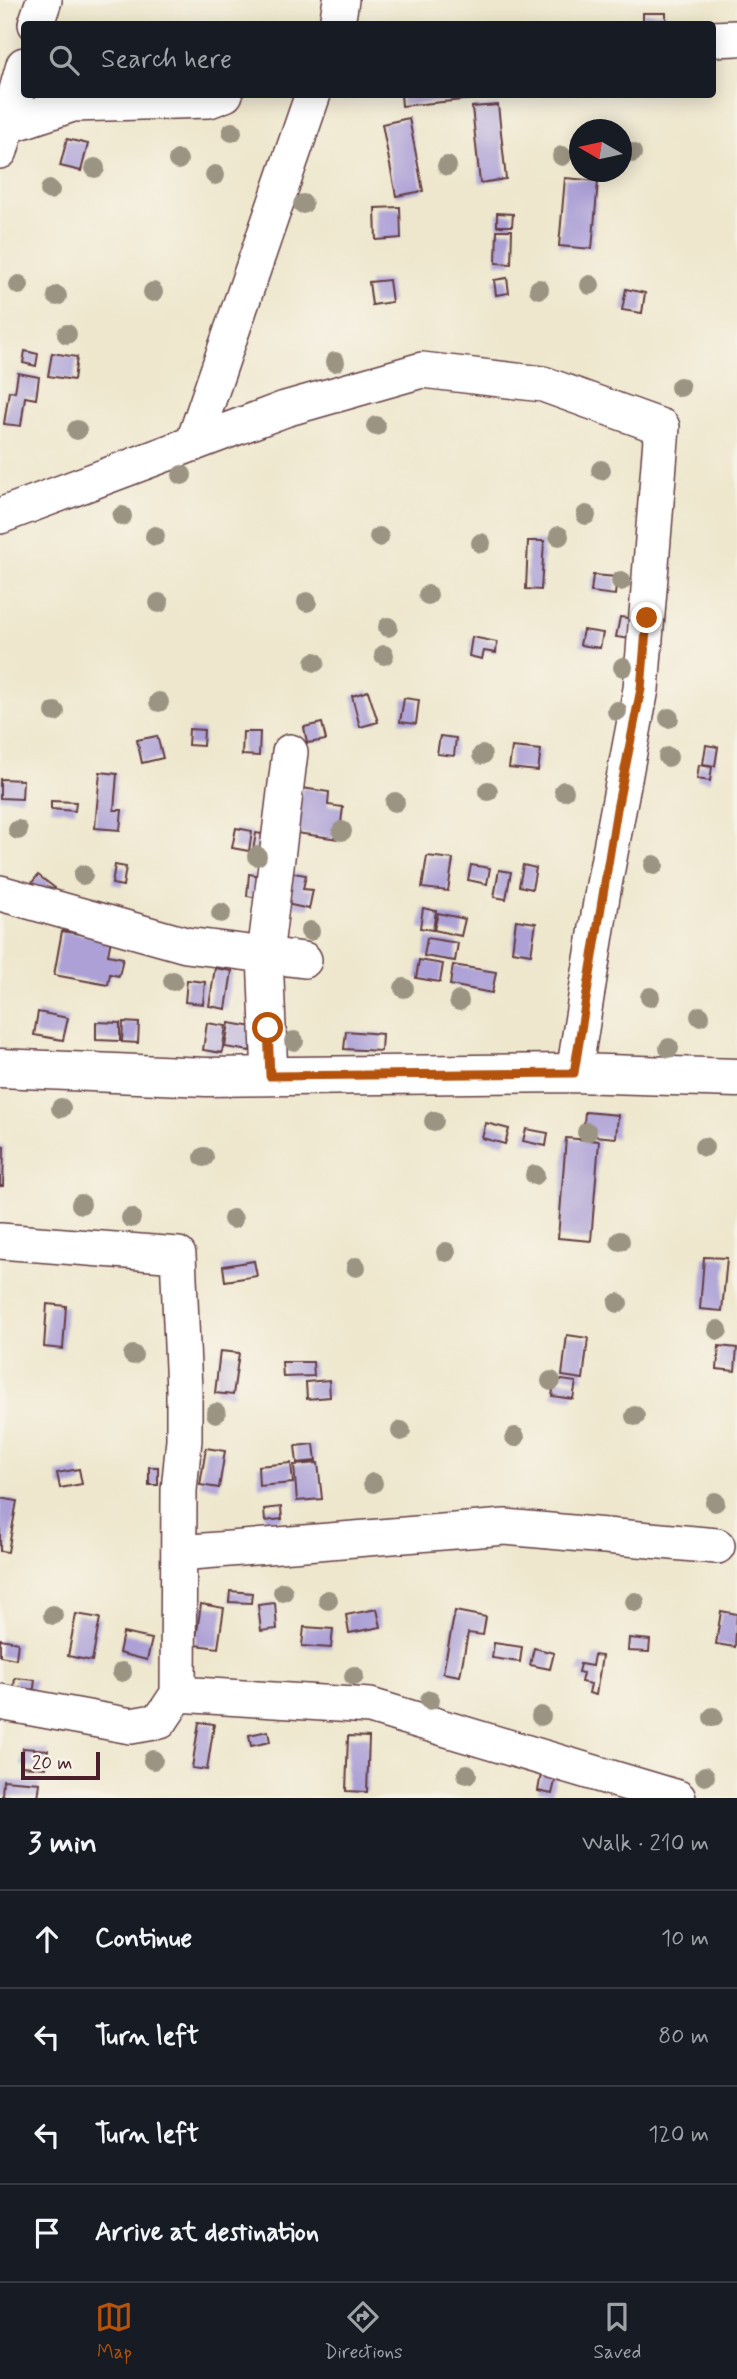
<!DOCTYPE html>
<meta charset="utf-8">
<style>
:root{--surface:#171b24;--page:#20242c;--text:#f1f3f6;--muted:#9ea1a6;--line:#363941;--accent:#b45309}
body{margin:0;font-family:Mynerve,sans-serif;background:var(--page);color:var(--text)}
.compass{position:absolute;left:569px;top:119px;width:63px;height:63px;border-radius:50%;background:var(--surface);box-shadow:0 4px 18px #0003;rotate:279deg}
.scale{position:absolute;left:21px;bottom:18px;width:79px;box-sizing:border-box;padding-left:7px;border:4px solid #4a1f2b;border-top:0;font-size:19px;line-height:24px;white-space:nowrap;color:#4a1f2b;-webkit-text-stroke:5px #f7f3e8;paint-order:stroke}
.stop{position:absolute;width:21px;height:21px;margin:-16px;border:5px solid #b45309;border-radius:50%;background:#fff}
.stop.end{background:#b45309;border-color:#fff;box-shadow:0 2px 7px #0008}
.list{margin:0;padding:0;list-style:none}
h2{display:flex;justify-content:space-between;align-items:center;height:91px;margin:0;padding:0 28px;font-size:30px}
h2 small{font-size:23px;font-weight:400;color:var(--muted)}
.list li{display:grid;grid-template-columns:46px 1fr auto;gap:21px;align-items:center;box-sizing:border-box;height:98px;padding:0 28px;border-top:2px solid var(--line)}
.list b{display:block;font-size:26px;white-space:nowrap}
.list em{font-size:23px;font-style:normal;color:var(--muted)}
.icon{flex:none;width:38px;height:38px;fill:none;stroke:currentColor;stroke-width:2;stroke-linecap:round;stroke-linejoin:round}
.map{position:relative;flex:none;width:737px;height:1798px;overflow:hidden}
.search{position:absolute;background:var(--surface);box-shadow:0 4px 18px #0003;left:21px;right:21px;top:21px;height:77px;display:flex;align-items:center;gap:18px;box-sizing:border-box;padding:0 24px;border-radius:7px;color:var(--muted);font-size:26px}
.sheet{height:483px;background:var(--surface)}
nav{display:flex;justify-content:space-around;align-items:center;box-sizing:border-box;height:98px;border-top:2px solid var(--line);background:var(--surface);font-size:19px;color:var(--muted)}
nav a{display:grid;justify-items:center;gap:4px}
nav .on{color:var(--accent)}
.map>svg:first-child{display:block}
.building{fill:#aca0d6}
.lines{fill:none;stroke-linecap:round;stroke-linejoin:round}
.minor-casing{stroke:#633d43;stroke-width:38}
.major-casing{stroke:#633d43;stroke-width:41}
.minor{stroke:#fff;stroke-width:35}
.major{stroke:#fff;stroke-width:38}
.tree{fill:#9c9483}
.route{stroke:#b45309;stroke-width:9}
</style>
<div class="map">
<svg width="737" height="1798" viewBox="0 0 737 1798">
<rect width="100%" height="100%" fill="#f7f3e8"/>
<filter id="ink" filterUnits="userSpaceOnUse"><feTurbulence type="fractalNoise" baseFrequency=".0143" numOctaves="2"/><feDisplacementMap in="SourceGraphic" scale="14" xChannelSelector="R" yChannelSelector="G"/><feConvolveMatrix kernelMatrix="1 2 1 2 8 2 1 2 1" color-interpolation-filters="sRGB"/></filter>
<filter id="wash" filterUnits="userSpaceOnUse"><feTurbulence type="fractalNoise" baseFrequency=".00686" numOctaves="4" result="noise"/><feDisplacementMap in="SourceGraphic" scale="28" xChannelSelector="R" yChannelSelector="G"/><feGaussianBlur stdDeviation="1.57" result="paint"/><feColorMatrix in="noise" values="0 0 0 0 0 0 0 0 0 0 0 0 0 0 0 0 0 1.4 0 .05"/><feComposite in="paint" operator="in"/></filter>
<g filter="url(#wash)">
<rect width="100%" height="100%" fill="#eee7cd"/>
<g id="blocks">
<path class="building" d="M643 13H666V24H643Z
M401 94H482L483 98 402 106Z
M498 105 506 179 480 183 472 107Z
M409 118 423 191 396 196 382 124Z
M67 139 88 144 81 171 60 166Z
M565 178 598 181 592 249 559 246Z
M400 207 401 238 376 240 375 208Z
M497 213 513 214 512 226H497Z
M497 230H512L511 264 496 263Z
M507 278 509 293 496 295 494 280Z
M389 280 392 302 372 305 369 282Z
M626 289 645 293 642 313 622 310Z
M25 351 38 354 36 366 23 363Z
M52 353 77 357 74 380 48 376Z
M18 373 39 377 36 399 25 397 21 426 4 424 9 391 15 392Z
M528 541H544L541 590 526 589Z
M593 575 617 577 615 595 591 592Z
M620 617 641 620 637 640 616 637Z
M583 630 603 633 600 648 580 645Z
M472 637 497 642 496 653 484 651 482 659 469 656Z
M368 691 378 722 360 727 352 696Z
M404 698 419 700 416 724 400 722Z
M322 723 326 740 307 743 304 727Z
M189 729 204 730 203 746 188 745Z
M243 732H260L259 756 242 755Z
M157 736 163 758 142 763 137 740Z
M440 736 456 738 454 756 437 754Z
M706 745 718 747 715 766 703 764Z
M512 747 541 750 538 771 509 768Z
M699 765 712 767 710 781 697 779Z
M100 772 117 774 114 810H122L120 830 95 828Z
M0 779 23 780 22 799 0 798Z
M302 788 329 792 328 805 343 807 339 839 296 833Z
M51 801 76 802 75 811 51 809Z
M236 828 252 831 249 851 232 848Z
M256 833 267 835 265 852 253 851Z
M427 856 453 859 448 891 422 888Z
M115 865 126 867 123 886 112 884Z
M471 865 490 868 487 884 468 880Z
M523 865 536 868 532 889 519 886Z
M499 870 511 872 506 899 494 897Z
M288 872 306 875 303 889 313 890 309 909 282 903Z
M249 874 261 876 259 898 247 896Z
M38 875 55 888 49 897 31 884Z
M423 908 436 911 433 930 420 928Z
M438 913 465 919 461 936 434 930Z
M516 920 536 923 531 954 512 951Z
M62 931 111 939 108 955 123 958 119 976 110 974 108 985 54 975Z
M427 938 458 943 455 961 424 956Z
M419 960 443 964 440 982 416 978Z
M453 965 496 972 492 993 450 985Z
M215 968 232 971 226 1009 209 1006Z
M187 980 205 982 203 1004 185 1002Z
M38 1012 68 1018 63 1040 34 1035Z
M96 1022 120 1023V1041L96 1040Z
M123 1022 139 1023 138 1043 122 1042Z
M207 1023 226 1026 222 1053 203 1050Z
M229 1023 254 1027 250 1051 225 1047Z
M346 1031 382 1034 381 1051 344 1049Z
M585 1112 618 1115 616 1138 583 1135Z
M486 1123 509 1129 505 1144 482 1138Z
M526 1129 548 1133 546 1146 523 1141Z
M566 1138 599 1141 591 1241 558 1238Z
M0 1146H4L3 1186H0Z
M704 1257 727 1258 722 1311 700 1309Z
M254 1261 257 1276 225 1281 223 1266Z
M47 1304 66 1306 63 1349 44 1347Z
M567 1335 588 1338 583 1379 562 1376Z
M719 1346 737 1348 735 1371 717 1369Z
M220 1351 239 1353 233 1395 215 1393Z
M282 1362H313L314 1376 283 1377Z
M555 1379 576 1382 573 1399 552 1396Z
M329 1380 330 1397 307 1399 306 1382Z
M314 1444 316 1461 297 1463 295 1446Z
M206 1448 225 1451 219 1488 200 1485Z
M291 1463 293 1483 259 1486 258 1466Z
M318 1463 322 1499 297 1501 294 1465Z
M149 1467H158V1485H149Z
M79 1469 82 1484 60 1488 57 1473Z
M0 1498 17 1501 8 1552 0 1551Z
M281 1507 282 1519 265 1521 264 1509Z
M230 1591 252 1593 251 1603 229 1602Z
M275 1603 277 1629 261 1631 258 1605Z
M201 1604 224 1608 218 1648 195 1645Z
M377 1609 381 1627 349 1633 346 1615Z
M455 1611 486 1617 483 1635 468 1633 460 1676 443 1673Z
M721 1611 737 1614 735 1647 716 1644Z
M76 1614 100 1618 92 1661 68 1656Z
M304 1627 333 1629 331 1648 302 1646Z
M123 1633 152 1639 147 1660 119 1653Z
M629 1638 650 1640 649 1652 628 1651Z
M0 1639 18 1642 16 1659 0 1656Z
M494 1643 522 1647 520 1662 492 1658Z
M534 1648 554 1653 550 1669 530 1665Z
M594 1655 602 1656 596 1695 589 1693 591 1684 581 1682 583 1673 578 1672 580 1664 592 1666Z
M15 1678 35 1680 32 1703 12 1701Z
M199 1722 214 1724 207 1770 192 1768Z
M268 1731 270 1742 251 1746 249 1735Z
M348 1736 369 1737 367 1792 346 1791Z
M23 1748 48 1750 46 1768 21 1766Z
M541 1774 556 1777 552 1794 538 1791Z
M3 1780 40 1783 38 1798 2 1796Z"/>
</g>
</g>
<g filter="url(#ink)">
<use href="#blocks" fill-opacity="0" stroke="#633d43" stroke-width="2"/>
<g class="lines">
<g class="minor-casing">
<path id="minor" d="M36 24 44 0
M337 24 341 0
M712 39 737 38
M0 116 7 126 73 104 209 100 225 94
M0 151 24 65
M193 444 313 94
M0 516 285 409 422 370 543 384 662 427 641 689 603 890 574 1073
M0 893 186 945 304 960
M270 1076 265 955 290 752
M0 1241 178 1255 184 1390V1440L179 1490 178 1694
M179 1553 505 1527 717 1546
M0 1702 131 1726 160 1721 178 1694 370 1706 678 1798"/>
</g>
<g class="major-casing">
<path id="major" d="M0 1068 206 1077 574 1073 737 1078"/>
</g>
<use href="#minor" class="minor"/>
<use href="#major" class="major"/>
</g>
<g class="tree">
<circle cx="232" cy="132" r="10"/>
<circle cx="632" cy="153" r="10"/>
<circle cx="562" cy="156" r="10"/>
<circle cx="178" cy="160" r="10"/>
<circle cx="447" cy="166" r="10"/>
<circle cx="95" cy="168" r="10"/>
<circle cx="215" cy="175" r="10"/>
<circle cx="50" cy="190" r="10"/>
<circle cx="303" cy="204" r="10"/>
<circle cx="19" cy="285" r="10"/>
<circle cx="590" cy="285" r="10"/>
<circle cx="539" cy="289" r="10"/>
<circle cx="153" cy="292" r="10"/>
<circle cx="57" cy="296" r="10"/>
<circle cx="67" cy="334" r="10"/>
<circle cx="335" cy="362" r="10"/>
<circle cx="680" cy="387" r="10"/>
<circle cx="376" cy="426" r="10"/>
<circle cx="77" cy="430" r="10"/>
<circle cx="601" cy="470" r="10"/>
<circle cx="182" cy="475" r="10"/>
<circle cx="586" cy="515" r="10"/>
<circle cx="122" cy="516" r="10"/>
<circle cx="155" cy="536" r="10"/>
<circle cx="559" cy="536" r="10"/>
<circle cx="379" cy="537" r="10"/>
<circle cx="481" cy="543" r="10"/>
<circle cx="621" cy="581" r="10"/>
<circle cx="428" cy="595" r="10"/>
<circle cx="307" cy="602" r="10"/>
<circle cx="159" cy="603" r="10"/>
<circle cx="388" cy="627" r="10"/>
<circle cx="384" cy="655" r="10"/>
<circle cx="315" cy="662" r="10"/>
<circle cx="623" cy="667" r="10"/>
<circle cx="159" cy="702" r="10"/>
<circle cx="617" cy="711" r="10"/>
<circle cx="55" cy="712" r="10"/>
<circle cx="669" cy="718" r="10"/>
<circle cx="482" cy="755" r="10"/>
<circle cx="668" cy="757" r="10"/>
<circle cx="488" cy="791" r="10"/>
<circle cx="564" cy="791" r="10"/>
<circle cx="395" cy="802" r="10"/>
<circle cx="18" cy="830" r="10"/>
<circle cx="342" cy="831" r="10"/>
<circle cx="257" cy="856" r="10"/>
<circle cx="654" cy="865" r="10"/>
<circle cx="83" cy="875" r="10"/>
<circle cx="221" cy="913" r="10"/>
<circle cx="310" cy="931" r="10"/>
<circle cx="173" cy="981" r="10"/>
<circle cx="404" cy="988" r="10"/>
<circle cx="650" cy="997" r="10"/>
<circle cx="459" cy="1001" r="10"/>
<circle cx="700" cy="1016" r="10"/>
<circle cx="294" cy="1041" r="10"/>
<circle cx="669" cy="1048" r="10"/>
<circle cx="61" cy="1108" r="10"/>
<circle cx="434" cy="1121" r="10"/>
<circle cx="587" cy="1132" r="10"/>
<circle cx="704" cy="1147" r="10"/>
<circle cx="204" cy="1157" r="10"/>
<circle cx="535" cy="1175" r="10"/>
<circle cx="81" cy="1204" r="10"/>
<circle cx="131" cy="1218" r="10"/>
<circle cx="233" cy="1219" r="10"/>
<circle cx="620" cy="1241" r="10"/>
<circle cx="446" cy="1252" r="10"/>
<circle cx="356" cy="1267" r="10"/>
<circle cx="618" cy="1303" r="10"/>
<circle cx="718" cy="1330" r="10"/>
<circle cx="133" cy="1355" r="10"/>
<circle cx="551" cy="1381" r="10"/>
<circle cx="216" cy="1413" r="10"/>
<circle cx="635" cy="1416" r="10"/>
<circle cx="401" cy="1431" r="10"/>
<circle cx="515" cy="1437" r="10"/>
<circle cx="373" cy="1483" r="10"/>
<circle cx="715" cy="1502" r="10"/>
<circle cx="283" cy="1592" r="10"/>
<circle cx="328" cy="1600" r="10"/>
<circle cx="635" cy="1602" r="10"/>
<circle cx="53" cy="1615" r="10"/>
<circle cx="122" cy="1672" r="10"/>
<circle cx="354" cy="1676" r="10"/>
<circle cx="430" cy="1700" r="10"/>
<circle cx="541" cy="1716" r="10"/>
<circle cx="713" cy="1717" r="10"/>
<circle cx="153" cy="1760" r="10"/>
<circle cx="467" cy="1774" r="10"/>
<circle cx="705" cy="1776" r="10"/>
</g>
</g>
<g class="lines" filter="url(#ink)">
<path class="route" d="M268 1028 270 1076 574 1073 617 809 641 689 647 618"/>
</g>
</svg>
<svg class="compass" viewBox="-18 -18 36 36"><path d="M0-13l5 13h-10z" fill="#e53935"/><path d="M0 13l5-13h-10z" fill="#9ea1a6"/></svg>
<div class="scale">20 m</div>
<div class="stop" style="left:268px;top:1028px"></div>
<div class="stop end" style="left:647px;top:618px"></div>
<div class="search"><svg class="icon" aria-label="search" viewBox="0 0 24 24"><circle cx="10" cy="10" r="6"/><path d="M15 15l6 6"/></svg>Search here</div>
</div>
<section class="sheet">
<h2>3 min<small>Walk · 210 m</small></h2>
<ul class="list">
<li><svg class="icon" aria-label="ahead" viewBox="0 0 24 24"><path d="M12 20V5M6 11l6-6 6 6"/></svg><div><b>Continue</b></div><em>10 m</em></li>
<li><svg class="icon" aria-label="left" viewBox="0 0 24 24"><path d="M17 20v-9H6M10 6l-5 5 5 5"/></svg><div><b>Turn left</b></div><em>80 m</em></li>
<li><svg class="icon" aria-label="left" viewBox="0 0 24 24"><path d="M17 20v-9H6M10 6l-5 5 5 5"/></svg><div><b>Turn left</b></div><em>120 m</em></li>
<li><svg class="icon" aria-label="arrive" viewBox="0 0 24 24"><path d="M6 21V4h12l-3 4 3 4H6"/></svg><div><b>Arrive at destination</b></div></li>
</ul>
</section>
<nav>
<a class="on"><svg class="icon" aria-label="map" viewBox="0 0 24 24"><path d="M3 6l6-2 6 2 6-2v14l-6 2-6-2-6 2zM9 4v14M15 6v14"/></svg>Map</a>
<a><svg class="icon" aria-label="directions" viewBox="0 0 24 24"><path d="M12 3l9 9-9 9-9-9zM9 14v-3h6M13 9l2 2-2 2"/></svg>Directions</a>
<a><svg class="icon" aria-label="saved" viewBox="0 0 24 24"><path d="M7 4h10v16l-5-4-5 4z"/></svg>Saved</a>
</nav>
